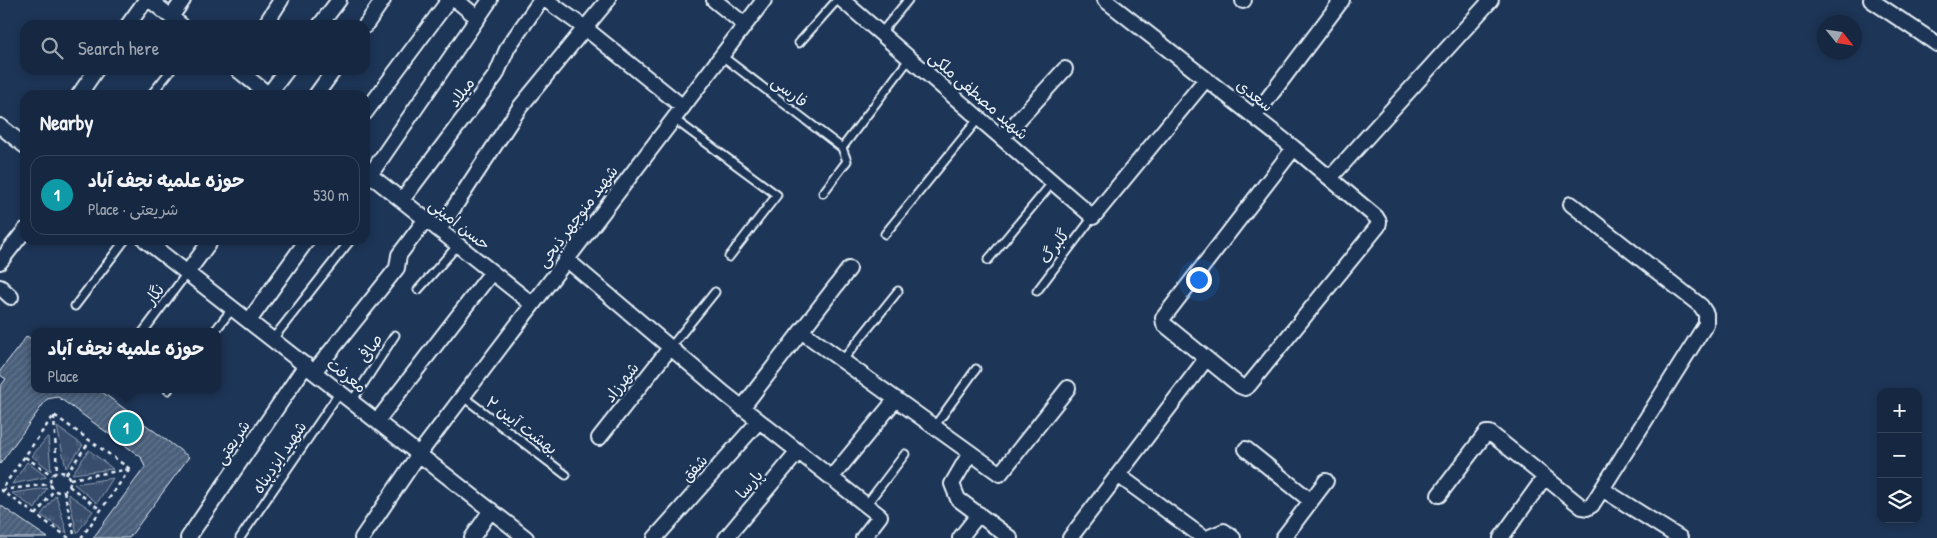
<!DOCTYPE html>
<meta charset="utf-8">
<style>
:root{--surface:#162841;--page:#1f3048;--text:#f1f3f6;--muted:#9ea6b1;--line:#35445a;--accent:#db2777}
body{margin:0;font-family:"Patrick Hand","Playpen Sans Arabic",sans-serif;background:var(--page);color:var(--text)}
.controls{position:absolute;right:15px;bottom:15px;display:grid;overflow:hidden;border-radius:10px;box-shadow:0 2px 8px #0003}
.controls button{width:45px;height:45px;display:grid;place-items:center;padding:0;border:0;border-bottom:1px solid var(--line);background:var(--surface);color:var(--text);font:25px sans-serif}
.compass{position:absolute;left:1817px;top:15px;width:45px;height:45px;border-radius:50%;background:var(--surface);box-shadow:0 2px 8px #0003;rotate:120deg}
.you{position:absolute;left:1198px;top:279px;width:18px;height:18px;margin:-12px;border:4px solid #fff;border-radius:50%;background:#1a73e8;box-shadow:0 0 0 8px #1a73e833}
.badge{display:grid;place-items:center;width:32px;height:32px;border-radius:50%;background:var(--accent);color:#fff;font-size:16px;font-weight:700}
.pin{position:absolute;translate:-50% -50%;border:2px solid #fff;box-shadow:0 1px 5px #0006}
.popup{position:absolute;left:31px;top:328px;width:190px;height:65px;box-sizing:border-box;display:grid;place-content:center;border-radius:10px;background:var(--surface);filter:drop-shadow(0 1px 4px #0005);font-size:16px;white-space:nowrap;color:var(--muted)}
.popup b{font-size:19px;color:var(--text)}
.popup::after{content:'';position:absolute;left:50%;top:100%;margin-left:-10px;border:10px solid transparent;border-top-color:var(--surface)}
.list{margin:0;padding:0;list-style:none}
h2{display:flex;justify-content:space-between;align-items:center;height:65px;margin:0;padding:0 20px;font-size:21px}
h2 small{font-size:16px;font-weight:400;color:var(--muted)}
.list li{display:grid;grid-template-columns:32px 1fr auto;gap:15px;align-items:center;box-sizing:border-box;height:80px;margin:0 10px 10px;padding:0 10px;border:1px solid var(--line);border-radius:15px}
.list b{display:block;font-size:19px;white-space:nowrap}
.list p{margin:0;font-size:16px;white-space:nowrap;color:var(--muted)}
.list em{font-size:16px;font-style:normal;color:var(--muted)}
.icon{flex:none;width:28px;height:28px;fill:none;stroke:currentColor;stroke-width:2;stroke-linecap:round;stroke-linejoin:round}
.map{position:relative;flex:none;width:1937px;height:538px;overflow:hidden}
.search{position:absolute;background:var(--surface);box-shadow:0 2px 8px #0003;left:20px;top:20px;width:350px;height:55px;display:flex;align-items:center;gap:12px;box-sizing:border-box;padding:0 18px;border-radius:15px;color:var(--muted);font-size:19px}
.panel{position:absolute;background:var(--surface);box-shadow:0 2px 8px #0003;left:20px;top:90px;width:350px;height:155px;border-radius:15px}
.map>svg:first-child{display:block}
.grass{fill:url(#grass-tufts);stroke:#909fb2}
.building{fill:url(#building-hatch);stroke:#e8f1f8}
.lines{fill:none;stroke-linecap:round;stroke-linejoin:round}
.lane-casing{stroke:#e8f1f8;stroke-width:11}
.street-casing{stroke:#e8f1f8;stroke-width:18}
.path{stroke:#e8f1f8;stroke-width:2.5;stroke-dasharray:4 4;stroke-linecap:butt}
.lane{stroke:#1d3557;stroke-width:7}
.street{stroke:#1d3557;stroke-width:14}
.labels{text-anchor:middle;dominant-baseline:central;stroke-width:4.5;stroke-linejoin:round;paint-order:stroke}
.street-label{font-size:16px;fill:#e8f1f8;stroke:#1d3557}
</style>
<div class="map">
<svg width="1937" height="538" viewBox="0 0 1937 538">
<defs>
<pattern id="grass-tufts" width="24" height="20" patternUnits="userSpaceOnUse" patternTransform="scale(1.25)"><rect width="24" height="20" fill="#374d6c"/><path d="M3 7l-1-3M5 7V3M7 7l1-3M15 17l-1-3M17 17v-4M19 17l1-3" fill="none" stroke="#546782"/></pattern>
<pattern id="building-hatch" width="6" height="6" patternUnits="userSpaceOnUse" patternTransform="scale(1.25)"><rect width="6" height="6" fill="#495e7a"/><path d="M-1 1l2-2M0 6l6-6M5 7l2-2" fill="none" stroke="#63768e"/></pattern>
</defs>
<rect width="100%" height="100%" fill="#1d3557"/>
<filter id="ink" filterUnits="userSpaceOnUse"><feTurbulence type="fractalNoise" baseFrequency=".02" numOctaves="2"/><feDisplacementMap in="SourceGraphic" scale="10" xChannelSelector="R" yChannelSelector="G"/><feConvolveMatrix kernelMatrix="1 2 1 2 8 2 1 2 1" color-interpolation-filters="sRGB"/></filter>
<g filter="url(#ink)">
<path class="grass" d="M57 427 83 445 66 468Z
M48 436 51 471 32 456Z
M89 450 113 469 72 474Z
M27 462 47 477 12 484Z
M113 478 97 503 74 484Z
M47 488 35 509 12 493Z
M68 494 93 511 77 533Z
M56 495 67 533 41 515Z"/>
<path class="building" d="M27 336 35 342V389H98L189 457 129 538H93L145 467 141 457 58 397 47 399 0 464V387L6 379 0 375V371Z
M0 505 48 538H0Z"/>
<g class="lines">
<g class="lane-casing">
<path id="lane" d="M881 33 908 0
M799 43 837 0
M722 56 842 148
M151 95 171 70
M674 119 777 195 729 257
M823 193 847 161 842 148 910 58
M885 234 979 118
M988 260 1053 182
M418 290 458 245
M1037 291 1093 217
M75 306 125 240
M143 332 187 273
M214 332 233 308
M272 340 349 242
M670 348 715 292
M842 361 898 291
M168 390 169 389
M462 396 566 475
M352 401 395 335
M934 427 976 369
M866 505 905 454
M240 538 340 392"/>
</g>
<g class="street-casing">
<path id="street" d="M150 0 181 25
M456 0 478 18
M546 0 585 28 683 107
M714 0 745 25
M842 0 1093 217 1206 79
M1105 0 1294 148 1376 217 1379 222 1378 226 1249 385 1245 388 1240 386 1164 324 1163 318 1294 148
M1871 0 1937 44
M1243 1 1244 0
M171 17 183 0
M128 25 146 0
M265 25 281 0
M320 25 339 0
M365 26 383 0
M238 70 269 95
M79 95 96 70
M268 95 287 70
M316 95 334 70
M365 113 449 0
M1254 117 1342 0
M0 126 25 146
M1002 138 1065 69
M365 171 532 304
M370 175 490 0
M1330 178 1491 0
M402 200 496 75 508 47 541 0
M439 230 520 107 608 0
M145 240 526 538
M566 259 725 394 880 516 863 538
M0 262 25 230
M187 273 211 240
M0 287 11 297
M249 321 307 240
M801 331 1000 474 1068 388
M314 372 397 268 399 255 426 219
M742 408 849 269
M377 421 492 272
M599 438 670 348
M1246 449 1311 501
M970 453 952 484 958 499 1010 538
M1118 475 1204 538
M831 478 896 399
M1602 489 1680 538
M1439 495 1486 433H1490L1582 507 1587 508 1592 505 1706 324V314L1701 306 1571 204
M188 538 306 365
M362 538 419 454 764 0
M472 538 491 510
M655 538 759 421
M726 538 798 452
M960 538 979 514
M1070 538 1206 359
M1207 538 1224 531 1233 538
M1283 538 1326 481
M1501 538 1544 478"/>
</g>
<path class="path" d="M54 416 57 472
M25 457 52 475
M50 482a10 10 0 1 1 20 0a10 10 0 1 1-20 0Z
M66 474 90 441
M70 479 130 469
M69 486 101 510
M2 490 50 484
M64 491 75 538
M36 515 54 490
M69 538 1 490 54 415 130 469
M81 538 130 469"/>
<use href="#lane" class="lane"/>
<use href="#street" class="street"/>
</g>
</g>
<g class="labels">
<g class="street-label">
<text transform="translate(790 91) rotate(37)">فارسی</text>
<text transform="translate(461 92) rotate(-53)">میلاد</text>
<text transform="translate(979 95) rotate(41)">شهید مصطفی ملکی</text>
<text transform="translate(1255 95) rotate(38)">سعدی</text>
<text transform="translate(577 216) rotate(-53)">شهید منوچهر ذبحی</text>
<text transform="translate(460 224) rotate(38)">حسن امینی</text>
<text transform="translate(1054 246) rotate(-53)">گلبرگ</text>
<text transform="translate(154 294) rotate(-53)">نگار</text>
<text transform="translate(370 348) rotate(-57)">صافی</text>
<text transform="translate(347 375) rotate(38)">معرفت</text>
<text transform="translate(621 382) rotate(-52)">شهرزاد</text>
<text transform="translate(522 425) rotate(37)">بهشت آیین ۲</text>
<text transform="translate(232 442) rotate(-56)">شریعتی</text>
<text transform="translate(279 457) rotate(-56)">شهید ایزدپناه</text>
<text transform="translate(694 468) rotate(-48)">شفق</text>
<text transform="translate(749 484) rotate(-50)">پارسا</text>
</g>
</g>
</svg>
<div class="controls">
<button>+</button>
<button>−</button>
<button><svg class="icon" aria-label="layers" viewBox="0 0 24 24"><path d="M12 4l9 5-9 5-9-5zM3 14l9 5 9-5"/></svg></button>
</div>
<svg class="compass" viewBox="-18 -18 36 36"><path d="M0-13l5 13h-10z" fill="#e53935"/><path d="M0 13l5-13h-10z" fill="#9ea6b1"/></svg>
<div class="you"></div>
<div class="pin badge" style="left:126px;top:428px;background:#0f9aa8">1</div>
<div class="popup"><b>حوزه علمیه نجف آباد</b>Place</div>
<div class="search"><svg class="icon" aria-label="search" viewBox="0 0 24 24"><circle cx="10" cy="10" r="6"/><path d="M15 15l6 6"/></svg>Search here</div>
<section class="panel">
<h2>Nearby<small></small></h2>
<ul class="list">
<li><span class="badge" style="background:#0f9aa8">1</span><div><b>حوزه علمیه نجف آباد</b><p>Place · شریعتی</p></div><em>530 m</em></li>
</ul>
</section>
</div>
